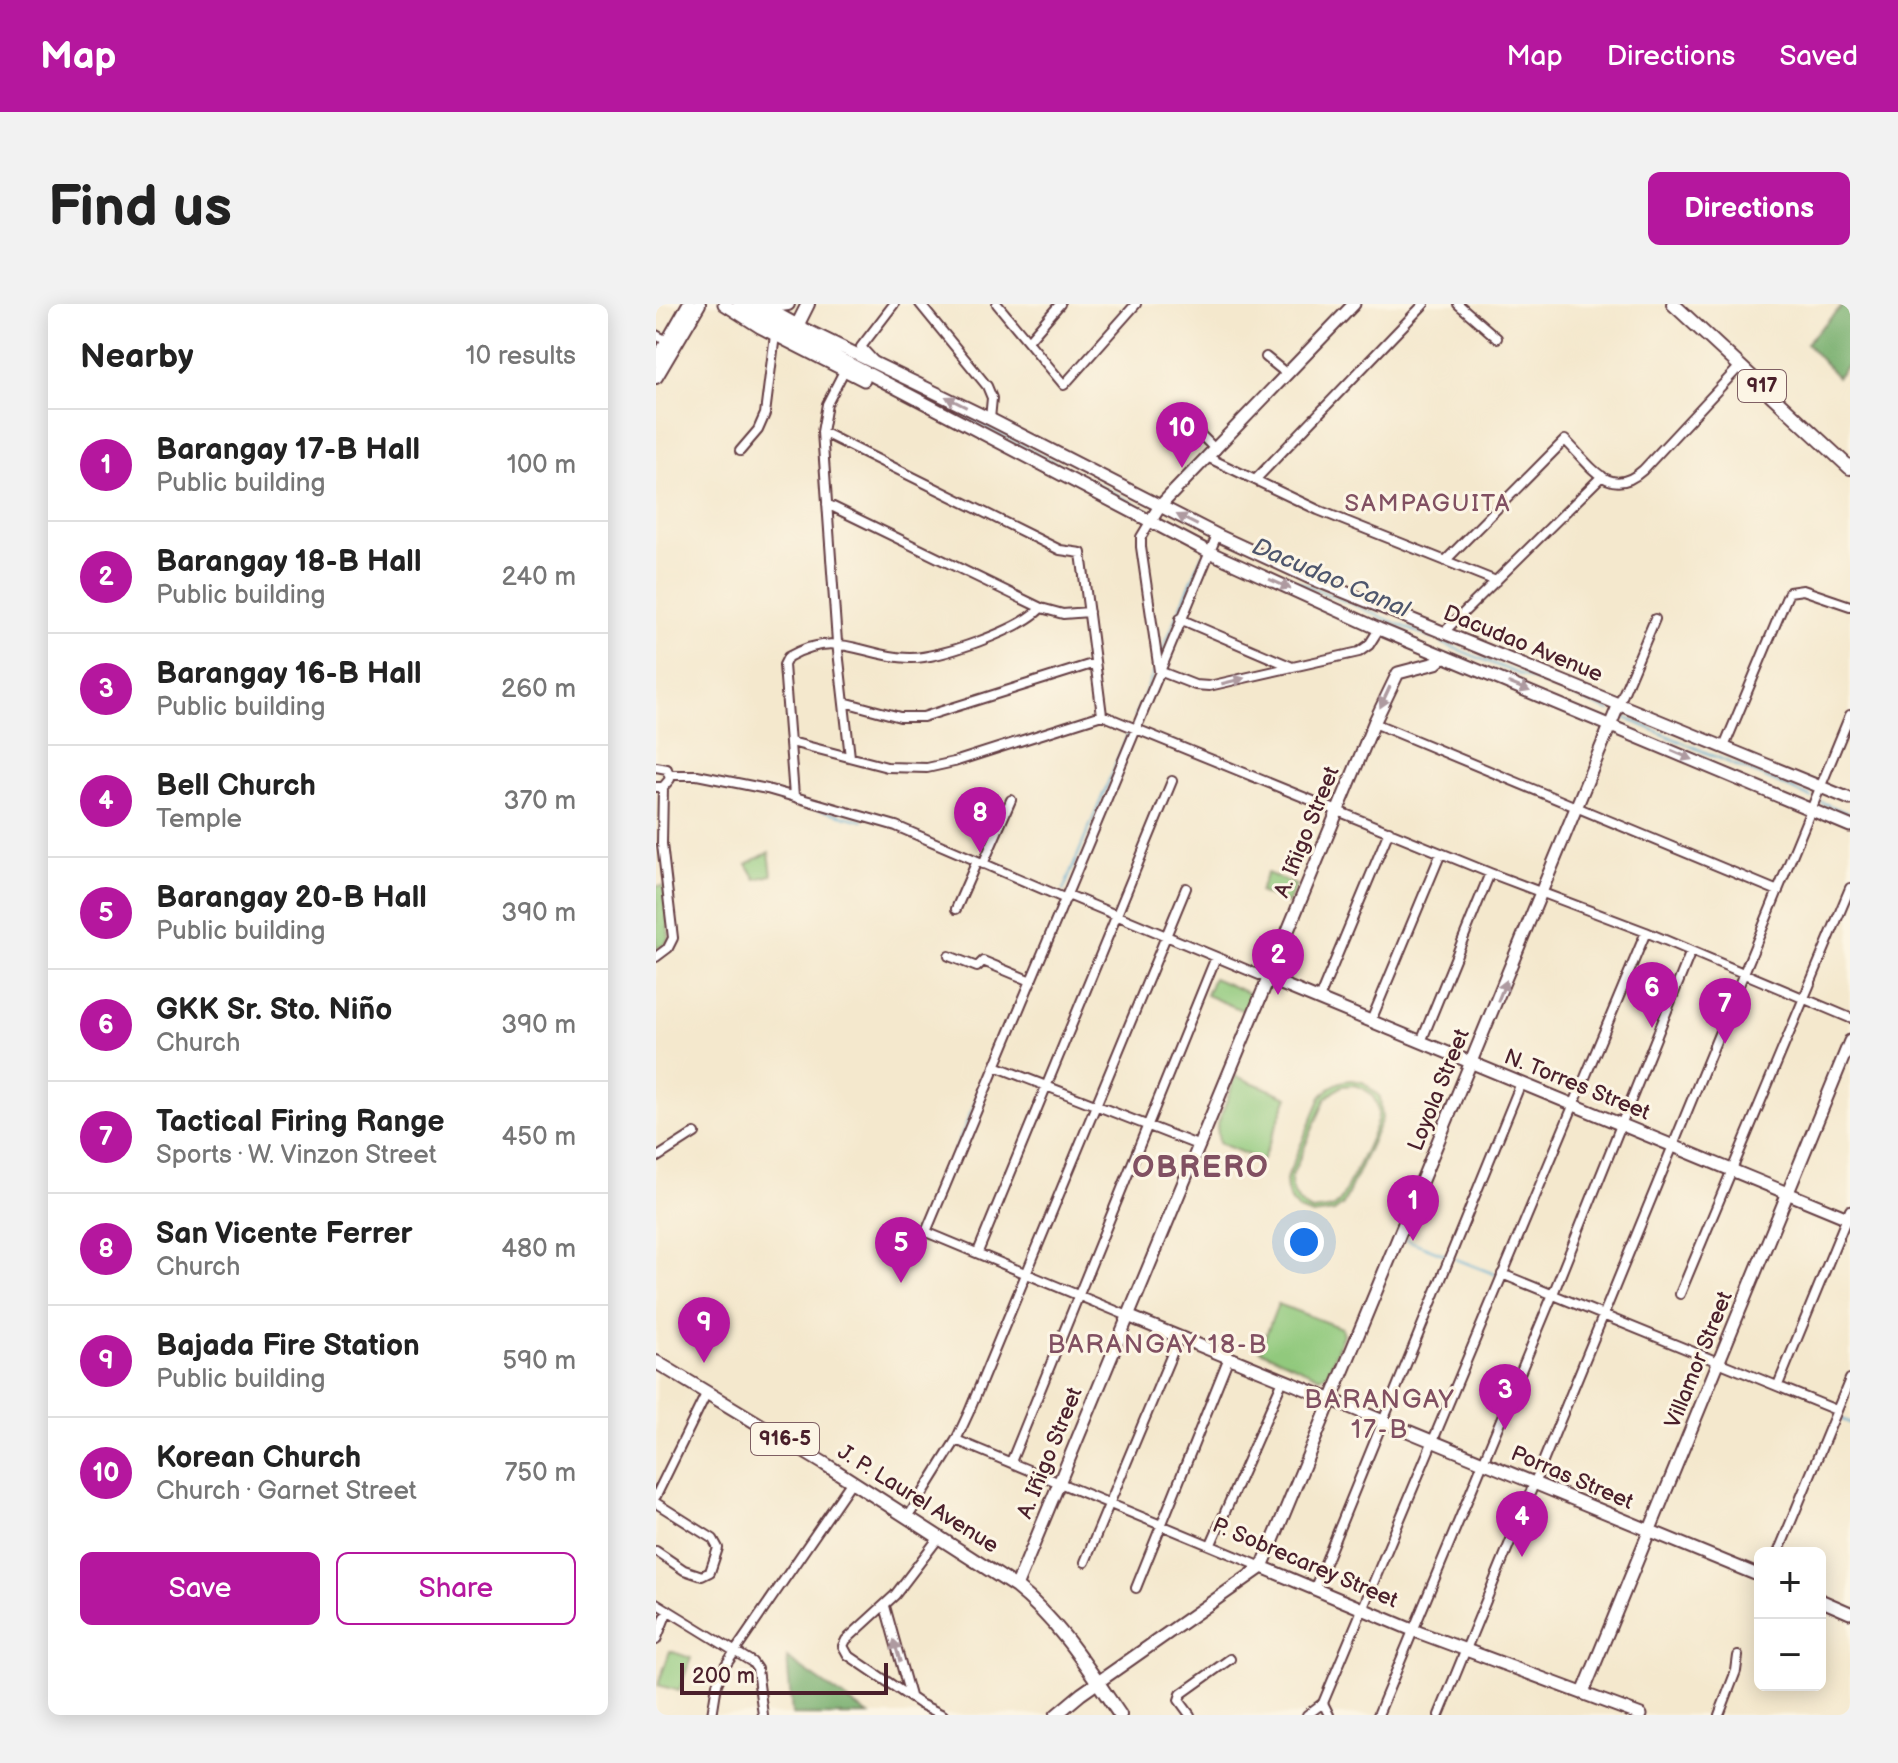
<!DOCTYPE html>
<meta charset="utf-8">
<style>
:root{--surface:#fff;--page:#f2f2f2;--text:#222;--muted:#767676;--line:#e0e0e0;--accent:#b5179e}
body{margin:0;font-family:"Balsamiq Sans",sans-serif;background:var(--page);color:var(--text)}
.controls{position:absolute;right:24px;bottom:24px;display:grid;overflow:hidden;border-radius:12px;box-shadow:0 4px 20px #0003}
.controls button{width:72px;height:72px;display:grid;place-items:center;padding:0;border:0;border-bottom:2px solid var(--line);background:var(--surface);color:var(--text);font:40px sans-serif}
.scale{position:absolute;left:24px;bottom:20px;width:208px;box-sizing:border-box;padding-left:8px;border:4px solid #4a1f2b;border-top:0;font-size:22px;line-height:28px;white-space:nowrap;color:#4a1f2b;-webkit-text-stroke:6px #fcf5e5;paint-order:stroke}
.you{position:absolute;left:648px;top:938px;width:28px;height:28px;margin:-20px;border:6px solid #fff;border-radius:50%;background:#1a73e8;box-shadow:0 0 0 12px #1a73e833}
.badge{display:grid;place-items:center;width:52px;height:52px;border-radius:50%;background:var(--accent);color:#fff;font-size:26px;font-weight:700}
.pin{position:absolute;translate:-50% -66px;filter:drop-shadow(0 2px 4px #0008)}
.pin::after{content:'';position:absolute;top:42px;width:28px;height:24px;background:inherit;clip-path:polygon(0 0,100% 0,50% 100%)}
.list{margin:0;padding:0;list-style:none}
h2{display:flex;justify-content:space-between;align-items:center;height:104px;margin:0;padding:0 32px;font-size:34px}
h2 small{font-size:26px;font-weight:400;color:var(--muted)}
.list li{display:grid;grid-template-columns:52px 1fr auto;gap:24px;align-items:center;box-sizing:border-box;height:112px;padding:0 32px;border-top:2px solid var(--line)}
.list b{display:block;font-size:30px;white-space:nowrap}
.list p{margin:0;font-size:26px;white-space:nowrap;color:var(--muted)}
.list em{font-size:26px;font-style:normal;color:var(--muted)}
.actions{display:flex;gap:16px;padding:24px 32px}
.actions a{flex:1;padding:18px 0;border:2px solid var(--accent);border-radius:12px;text-align:center;font-size:28px;color:var(--accent)}
.actions .main{background:var(--accent);color:#fff}
.map{position:relative;flex:none;width:1194px;height:1411px;overflow:hidden;border-radius:12px}
header{display:flex;align-items:center;gap:48px;box-sizing:border-box;height:112px;padding:0 40px;background:var(--accent);color:#fff}
header strong{font-size:38px}
nav{display:flex;gap:44px;margin-inline-start:auto;font-size:28px}
.intro{display:flex;align-items:center;justify-content:space-between;box-sizing:border-box;height:192px;padding:0 48px}
h1{margin:0;font-size:56px}
.button{padding:20px 36px;border-radius:12px;background:var(--accent);color:#fff;font-size:28px;font-weight:700}
main{display:flex;gap:48px;padding:0 48px}
aside{flex:1;background:var(--surface);border-radius:12px;box-shadow:0 4px 20px #0003}
.map>svg:first-child{display:block}
.green{fill:#91c97d;stroke:#6e7454;stroke-width:2;fill-rule:evenodd}
.forest{fill:#74ad6c;stroke:#5f664c;stroke-width:2}
.lines{fill:none;stroke-linecap:round;stroke-linejoin:round}
.stream{stroke:#54a9d0;stroke-width:2}
.street-casing{stroke:#643d43;stroke-width:12}
.secondary-casing{stroke:#643d43;stroke-width:15}
.primary-casing{stroke:#643d43;stroke-width:16}
.street{stroke:#fff;stroke-width:8}
.secondary{stroke:#fff;stroke-width:11}
.primary{stroke:#fff;stroke-width:12}
.oneway{fill:#ae9aa0}
.labels{text-anchor:middle;dominant-baseline:central;stroke-width:6;stroke-linejoin:round;paint-order:stroke}
.shield{fill:#fcf5e5;stroke:#7f5f63;stroke-width:2}
.shield-label{font-size:20px;font-weight:bold;fill:#4a1f2b}
.street-label{font-size:22px;fill:#4a1f2b;stroke:#fcf5e5}
.neighbourhood-label{font-size:24px;letter-spacing:2px;fill:#815062;stroke:#fcf5e5}
.water-label{font-size:24px;font-style:italic;fill:#4e566d;stroke:#fcf5e5}
.quarter-label{font-size:26px;letter-spacing:2px;fill:#815062;stroke:#fcf5e5}
.district-label{font-size:30px;font-weight:bold;letter-spacing:2px;fill:#815062;stroke:#fcf5e5}
</style>
<header>
<strong>Map</strong>
<nav><a>Map</a><a>Directions</a><a>Saved</a></nav>
</header>
<div class="intro"><h1>Find us</h1><a class="button">Directions</a></div>
<main>
<aside>
<h2>Nearby<small>10 results</small></h2>
<ul class="list">
<li><span class="badge">1</span><div><b>Barangay 17-B Hall</b><p>Public building</p></div><em>100 m</em></li>
<li><span class="badge">2</span><div><b>Barangay 18-B Hall</b><p>Public building</p></div><em>240 m</em></li>
<li><span class="badge">3</span><div><b>Barangay 16-B Hall</b><p>Public building</p></div><em>260 m</em></li>
<li><span class="badge">4</span><div><b>Bell Church</b><p>Temple</p></div><em>370 m</em></li>
<li><span class="badge">5</span><div><b>Barangay 20-B Hall</b><p>Public building</p></div><em>390 m</em></li>
<li><span class="badge">6</span><div><b>GKK Sr. Sto. Niño</b><p>Church</p></div><em>390 m</em></li>
<li><span class="badge">7</span><div><b>Tactical Firing Range</b><p>Sports · W. Vinzon Street</p></div><em>450 m</em></li>
<li><span class="badge">8</span><div><b>San Vicente Ferrer</b><p>Church</p></div><em>480 m</em></li>
<li><span class="badge">9</span><div><b>Bajada Fire Station</b><p>Public building</p></div><em>590 m</em></li>
<li><span class="badge">10</span><div><b>Korean Church</b><p>Church · Garnet Street</p></div><em>750 m</em></li>
</ul>
<div class="actions"><a class="main">Save</a><a>Share</a></div>
</aside>
<div class="map">
<svg width="1194" height="1411" viewBox="0 0 1194 1411">
<rect width="100%" height="100%" fill="#fcf5e5"/>
<filter id="ink" filterUnits="userSpaceOnUse"><feTurbulence type="fractalNoise" baseFrequency=".0125" numOctaves="2"/><feDisplacementMap in="SourceGraphic" scale="16" xChannelSelector="R" yChannelSelector="G"/><feConvolveMatrix kernelMatrix="1 2 1 2 8 2 1 2 1" color-interpolation-filters="sRGB"/></filter>
<filter id="wash" filterUnits="userSpaceOnUse"><feTurbulence type="fractalNoise" baseFrequency=".006" numOctaves="4" result="noise"/><feDisplacementMap in="SourceGraphic" scale="32" xChannelSelector="R" yChannelSelector="G"/><feGaussianBlur stdDeviation="1.8" result="paint"/><feColorMatrix in="noise" values="0 0 0 0 0 0 0 0 0 0 0 0 0 0 0 0 0 1.4 0 .05"/><feComposite in="paint" operator="in"/></filter>
<g filter="url(#wash)">
<rect width="100%" height="100%" fill="#f4e8cd"/>
<path class="green" d="M113 548 116 571 100 575 91 560Z
M611 569 640 581 632 600 603 588Z
M0 582H8L13 633 9 640 0 645Z
M557 674 597 691 590 708 550 691Z
M580 772 632 793 606 857 563 839 561 822Z
M696 776 707 778 724 793 726 815 687 901 678 908 656 911 643 906 635 897 631 887 630 876 665 793C674 782 682 777 696 776ZM697 781C712 784 723 795 722 812 721 826 692 881 684 898L677 904 656 907C642 900 635 890 635 874L670 794 686 782Z
M622 1000 685 1024 687 1030 672 1069 664 1073 604 1046Z
M14 1347 35 1354 23 1387 2 1381Z"/>
<path class="forest" d="M1188 0H1194V62L1192 61 1181 73 1150 39Z
M131 1354 213 1411H136Z"/>
<g class="lines">
<path class="stream" d="M220 66 412 165
M421 170 492 207
M504 214 553 239
M561 243 777 335
M786 339 954 407
M505 350 547 250
M479 412 499 366
M965 412 1156 494
M93 487 207 517
M1165 498 1194 510
M407 587 473 428
M271 914 332 767
M749 935 790 951
M800 955 841 971
M1185 1115 1194 1119"/>
</g>
</g>
<g filter="url(#ink)">
<g class="lines">
<g class="street-casing">
<path id="street" d="M264 0 331 82 336 94 334 115
M341 0 408 81 480 0
M802 0 841 34
M0 31 11 37
M372 37 404 0
M610 53 631 70
M218 57 205 43 238 0
M188 67 171 100 166 128 181 338 194 453
M541 127 560 146
M166 128 404 246 425 249 446 411
M84 147 102 126 109 110 119 31
M553 154 662 206 840 277
M600 175 768 0
M171 200 385 304 407 310 433 308
M494 218 485 233V243L503 367 539 381 553 382 703 348 713 341 723 325
M789 257 909 136C934 160 953 197 987 166L1084 62
M524 315 634 362
M787 329 946 172
M188 398 244 413H267L439 359
M963 400 999 315
M446 411 834 569 990 628 1194 714
M718 419 1122 587
M135 438 231 463 271 464 298 458 446 411
M1068 443 1133 288 1147 286 1194 302
M0 463 11 465 14 475 7 483H0
M14 471H41L111 485 240 522 410 595
M138 492 128 361 132 353C182 324 206 353 253 354 283 355 364 326 385 304
M327 560 355 496
M412 591 613 675
M300 605 321 557
M293 652 321 663 327 657 375 677
M0 653 12 644 17 634 6 540 7 483
M663 695 733 527
M715 717 785 549
M765 738 834 569
M339 762 544 842
M0 854 39 829
M322 948 516 477
M846 970 1180 1106
M1024 990 1194 584
M472 1012 270 928 561 231
M1122 1081 1194 906
M300 1136 606 1263
M355 1158 560 653
M0 1192 50 1090
M0 1199 57 1235 62 1244 54 1268 46 1272 28 1266 0 1247
M252 1213 300 1136 313 1108 530 584
M284 1232 239 1291 190 1336 187 1342 192 1351 264 1400 287 1411
M555 1240 627 1076
M1122 1249 1194 1075
M429 1258 523 1033
M480 1284 573 1053
M658 1286 865 779
M0 1299 96 1358 101 1365 107 1411
M229 1302 254 1392
M0 1336 12 1306
M667 1399 673 1411
M56 1411 61 1380 69 1362 196 1177
M534 1411 523 1396 525 1390 574 1355
M651 1411 667 1399 990 628
M722 1411 897 990 1035 647
M783 1411 1194 411
M1063 1411 1080 1367 1082 1352"/>
</g>
<g class="secondary-casing">
<path id="secondary" d="M68 0 104 23 208 76
M142 22 334 115 561 231 652 273 1194 495
M137 30 553 248 723 325 1194 522
M494 218 504 202 698 0
M613 675 1194 915
M472 1012 1104 1272
M606 1263 759 1327 985 1411
M360 1283 718 419 742 369 780 359 788 352
M1164 1296 1194 1309
M927 1389 1194 737
M400 1411 425 1390 606 1263 963 400"/>
</g>
<g class="primary-casing">
<path id="primary" d="M84 0 137 30 152 0
M102 0 142 22
M1017 0 1194 164
M108 3 132 0
M1 56 33 0
M0 73 43 0
M0 1058 169 1160 360 1283C403 1317 433 1366 464 1411"/>
</g>
<use href="#street" class="street"/>
<use href="#secondary" class="secondary"/>
<use href="#primary" class="primary"/>
</g>
<defs><path id="oneway-solid" d="M-6-.8H1V-3.2L6.5 0L1 3.2V.8H-6Z" transform="scale(2)"/></defs>
<g class="oneway">
<use href="#oneway-solid" transform="translate(300 98) rotate(-153)"/>
<use href="#oneway-solid" transform="translate(531 216) rotate(-153)"/>
<use href="#oneway-solid" transform="translate(624 280) rotate(24)"/>
<use href="#oneway-solid" transform="translate(577 377) rotate(-14)"/>
<use href="#oneway-solid" transform="translate(863 383) rotate(22)"/>
<use href="#oneway-solid" transform="translate(729 393) rotate(115)"/>
<use href="#oneway-solid" transform="translate(1026 451) rotate(23)"/>
<use href="#oneway-solid" transform="translate(846 687) rotate(-68)"/>
<use href="#oneway-solid" transform="translate(241 1347) rotate(-106)"/>
</g>
</g>
<g class="labels">
<g class="shield">
<rect x="1082" y="66" width="48" height="32" rx="6"/>
<rect x="95" y="1119" width="68" height="32" rx="6"/>
</g>
<g class="shield-label">
<text x="1106" y="82">917</text>
<text x="129" y="1135">916-5</text>
</g>
<g class="street-label">
<text transform="translate(867 340) rotate(22)">Dacudao Avenue</text>
<text transform="translate(651 528) rotate(-68)">A. Iñigo Street</text>
<text transform="translate(921 781) rotate(22)">N. Torres Street</text>
<text transform="translate(783 786) rotate(-68)">Loyola Street</text>
<text transform="translate(1043 1056) rotate(-68)">Villamor Street</text>
<text transform="translate(394 1149) rotate(-68)">A. Iñigo Street</text>
<text transform="translate(916 1174) rotate(23)">Porras Street</text>
<text transform="translate(262 1195) rotate(32)">J. P. Laurel Avenue</text>
<text transform="translate(649 1259) rotate(23)">P. Sobrecarey Street</text>
</g>
<g class="neighbourhood-label">
<text x="772" y="199">SAMPAGUITA</text>
</g>
<g class="water-label">
<text transform="translate(675 274) rotate(23)">Dacudao Canal</text>
</g>
<g class="quarter-label">
<text x="502" y="1041">BARANGAY 18-B</text>
<text x="724" y="1096">BARANGAY<tspan x="724" dy="30">17-B</tspan></text>
</g>
<g class="district-label">
<text x="545" y="864">OBRERO</text>
</g>
</g>
</svg>
<div class="controls">
<button>+</button>
<button>−</button>
</div>
<div class="scale">200 m</div>
<div class="you"></div>
<div class="pin badge" style="left:757px;top:937px">1</div>
<div class="pin badge" style="left:622px;top:691px">2</div>
<div class="pin badge" style="left:849px;top:1126px">3</div>
<div class="pin badge" style="left:866px;top:1253px">4</div>
<div class="pin badge" style="left:245px;top:979px">5</div>
<div class="pin badge" style="left:996px;top:724px">6</div>
<div class="pin badge" style="left:1069px;top:740px">7</div>
<div class="pin badge" style="left:324px;top:549px">8</div>
<div class="pin badge" style="left:48px;top:1059px">9</div>
<div class="pin badge" style="left:526px;top:164px">10</div>
</div>
</main>
